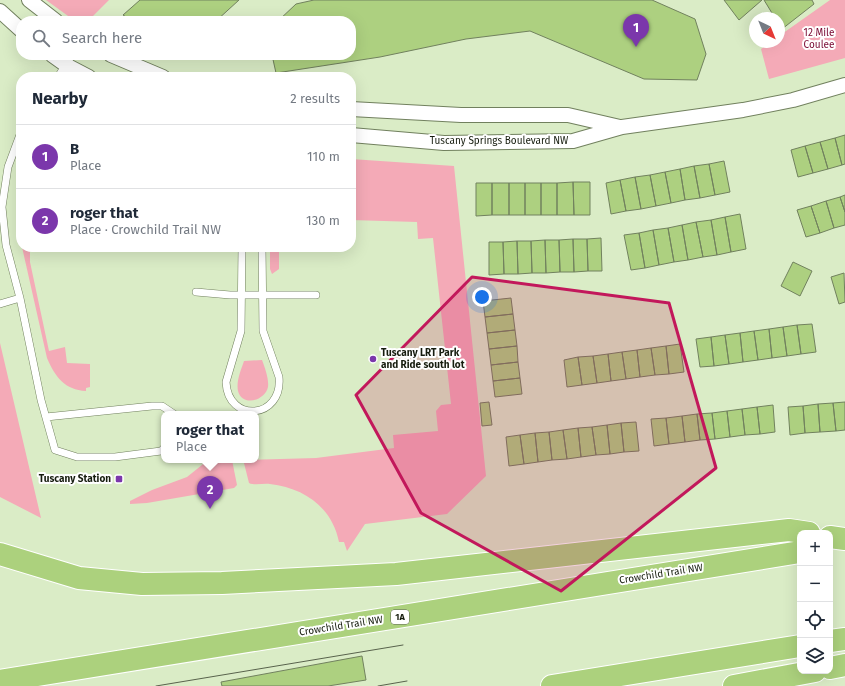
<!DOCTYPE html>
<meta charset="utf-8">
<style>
:root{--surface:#fff;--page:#f2f2f3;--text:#1f2937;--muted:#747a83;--line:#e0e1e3;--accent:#7b37ab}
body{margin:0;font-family:"Fira Sans",sans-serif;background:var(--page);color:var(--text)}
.controls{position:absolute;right:12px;bottom:12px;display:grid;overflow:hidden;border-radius:8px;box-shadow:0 4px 16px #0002}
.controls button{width:36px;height:36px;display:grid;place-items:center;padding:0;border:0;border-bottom:1px solid var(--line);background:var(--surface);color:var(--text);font:20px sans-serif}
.compass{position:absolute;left:749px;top:12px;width:36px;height:36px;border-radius:50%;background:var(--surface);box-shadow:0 4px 16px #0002;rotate:137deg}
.you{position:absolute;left:482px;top:297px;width:14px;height:14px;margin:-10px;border:3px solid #fff;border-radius:50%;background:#1a73e8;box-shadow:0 0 0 6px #1a73e833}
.badge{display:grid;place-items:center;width:26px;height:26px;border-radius:50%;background:var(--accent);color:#fff;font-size:13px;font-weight:700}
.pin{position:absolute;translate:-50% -33px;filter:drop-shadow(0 1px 2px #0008)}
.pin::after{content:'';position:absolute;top:21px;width:14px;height:12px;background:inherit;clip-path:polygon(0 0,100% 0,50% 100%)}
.popup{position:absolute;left:161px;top:411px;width:98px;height:52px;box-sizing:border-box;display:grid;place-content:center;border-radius:8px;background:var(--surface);filter:drop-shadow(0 1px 3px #0005);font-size:13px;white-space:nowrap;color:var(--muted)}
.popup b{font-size:15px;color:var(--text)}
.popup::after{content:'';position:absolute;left:50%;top:100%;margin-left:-8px;border:8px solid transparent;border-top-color:var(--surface)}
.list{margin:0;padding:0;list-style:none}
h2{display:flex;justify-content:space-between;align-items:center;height:52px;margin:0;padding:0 16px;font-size:17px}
h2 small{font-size:13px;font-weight:400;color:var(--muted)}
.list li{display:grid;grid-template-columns:26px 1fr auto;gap:12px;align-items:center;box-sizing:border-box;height:64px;padding:0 16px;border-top:1px solid var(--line)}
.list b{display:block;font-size:15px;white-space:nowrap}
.list p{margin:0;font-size:13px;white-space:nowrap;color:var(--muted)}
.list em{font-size:13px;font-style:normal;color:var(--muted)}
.icon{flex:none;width:22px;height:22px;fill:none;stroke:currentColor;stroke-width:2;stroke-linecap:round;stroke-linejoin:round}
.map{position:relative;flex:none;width:845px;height:686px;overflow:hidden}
.search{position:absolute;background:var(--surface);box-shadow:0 4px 16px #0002;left:16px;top:16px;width:340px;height:44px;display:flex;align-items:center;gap:10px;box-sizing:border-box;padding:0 14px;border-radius:16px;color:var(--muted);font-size:15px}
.panel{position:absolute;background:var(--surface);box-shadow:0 4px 16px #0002;left:16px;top:72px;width:340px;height:180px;border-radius:16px}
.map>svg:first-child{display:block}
.green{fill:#f4aab7}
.building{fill:#add080;stroke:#71815e}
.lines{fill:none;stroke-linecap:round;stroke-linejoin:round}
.lane-casing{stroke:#71805e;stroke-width:8}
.street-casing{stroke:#71805e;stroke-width:16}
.highway-casing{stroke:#fff;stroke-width:24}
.lane{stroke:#fff;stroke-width:7}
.street{stroke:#fff;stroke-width:14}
.highway{stroke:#acd17d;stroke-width:22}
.tram{stroke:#58624c;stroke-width:1}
.marked{fill:#c2185b;fill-opacity:0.2;stroke:#c2185b;stroke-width:3;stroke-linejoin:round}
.poi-dot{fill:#7b37ab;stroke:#fff;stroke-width:1.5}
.labels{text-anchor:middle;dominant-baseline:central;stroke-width:4;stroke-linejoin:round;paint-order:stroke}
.shield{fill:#fff;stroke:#5c6056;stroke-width:1}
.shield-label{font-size:9px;font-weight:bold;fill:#161c0e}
.park-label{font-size:10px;fill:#7a0a33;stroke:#fff}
.street-label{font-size:10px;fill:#161c0e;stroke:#fff}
.poi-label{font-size:10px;font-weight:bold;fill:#161c0e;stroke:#fff;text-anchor:start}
</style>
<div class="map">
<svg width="845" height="686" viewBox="0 0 845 686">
<rect width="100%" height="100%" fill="#daecc6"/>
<path class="green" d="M46 0H109L88 21H75Z
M830 0H845V58L769 79 761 49 771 42H779V36Z
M351 159 454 166 486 476 447 514 365 524 347 551 344 542H339C332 507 304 488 270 484 263 483 255 486 249 483L244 463 246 460 316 458 394 448 393 435 438 431 436 411 441 405 451 404 433 238 418 239 417 222 351 220Z
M22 247H30V262L49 351 65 347 67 363 90 364V387L86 388V391C65 390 55 377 47 358Z
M270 247H279V269L272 274 270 269Z
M0 343 41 518 0 497Z
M262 360C265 368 269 379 268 387 265 401 242 407 238 391 236 381 241 370 244 361Z
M214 460H232L237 485 234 488 147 503 130 504V501L152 490 187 477 207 461Z"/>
<path class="building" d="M140 0H239L216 21H133L123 15Z
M314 0H652L695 19 706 54 697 80 644 79 530 31 466 39 380 57 276 73 272 55H351V21H278L296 4Z
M724 0H762L739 20Z
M764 0H812L814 4 782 29 779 24V18H775Z
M845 135V164L842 165 835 138Z
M835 138 842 165 828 169 820 142Z
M820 142 828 169 813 173 805 146Z
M805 146 813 173 798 177 791 150Z
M724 161 730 192 715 195 709 164Z
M709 164 715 195 700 198 694 166Z
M694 166 700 198 685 200 680 169Z
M680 169 685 200 671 203 665 172Z
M665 172 671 203 656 206 650 175Z
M650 175 656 206 641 209 635 177Z
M635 177 641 209 626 211 620 180Z
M620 180 626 211 611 214 606 183Z
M573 182H590V215H574Z
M573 182 574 215H557V183Z
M476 183H492V215L476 216Z
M492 183H509V215H492Z
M509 183H525V215H509Z
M525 183H541V215H525Z
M541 183H557V215H541Z
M845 195V212L840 197Z
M840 197 845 212V225L834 228 826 201Z
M826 201 834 228 820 233 811 206Z
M811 206 820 233 806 237 797 210Z
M740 214 746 249 731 252 725 217Z
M725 217 731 252 717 255 711 220Z
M711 220 717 255 703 257 696 222Z
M696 222 703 257 688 260 682 225Z
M682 225 688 260 674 262 668 228Z
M668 228 674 262 659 265 653 230Z
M653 230 659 265 645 268 639 233Z
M639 233 645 268 631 270 624 235Z
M601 238 602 271H588L587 239Z
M573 239 574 272H560L559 240Z
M573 239H587L588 271 574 272Z
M545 240 546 273H532L531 241Z
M545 240H559L560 272 546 273Z
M517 241 518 274H504L503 242Z
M517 241H531L532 273 518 274Z
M489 242H503L504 274 489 275Z
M793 262 812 271 800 296 781 286Z
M844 273 845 302 839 304 831 277Z
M511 298 513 314 485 317 483 301Z
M513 314 515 330 487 333 485 317Z
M812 324 816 352 801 354 797 325Z
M797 325 801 354 787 356 783 327Z
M783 327 787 356 772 358 769 329Z
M769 329 772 358 758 360 754 331Z
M515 330 517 346 489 349 487 333Z
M754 331 758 360 743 362 740 333Z
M740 333 743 362 729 364 725 335Z
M725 335 729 364 714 366 711 337Z
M711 337 714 366 700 367 696 339Z
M680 344 684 372 669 374 666 346Z
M517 346 518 362 491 365 489 349Z
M666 346 669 374 655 375 651 348Z
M651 348 655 375 640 377 637 350Z
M637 350 640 377 626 379 622 352Z
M622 352 626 379 611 381 608 354Z
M608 354 611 381 597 383 593 356Z
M593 356 597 383 582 385 578 357Z
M578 357 582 385 567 387 564 360Z
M518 362 520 378 493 381 491 365Z
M520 378 522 394 495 397 493 381Z
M489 402 492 425 482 426 480 403Z
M845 402V430L836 431 833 403Z
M833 403 836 431 820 432 818 404Z
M818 404 820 432 805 433 803 406Z
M773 405 775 432 760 434 757 407Z
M803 406 805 433 790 435 788 407Z
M757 407 760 434 745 435 742 409Z
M742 409 745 435 730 437 727 411Z
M727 411 730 437 715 439 712 413Z
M712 413 715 439 700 440 697 414Z
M697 414 700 440 685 442 682 416Z
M682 416 685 442 669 444 666 418Z
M666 418 669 444 654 446 651 419Z
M636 422 639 451 624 452 621 423Z
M621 423 624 452 610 454 607 425Z
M607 425 610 454 596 455 592 427Z
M592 427 596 455 581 457 578 428Z
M578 428 581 457 567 459 563 430Z
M563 430 567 459 552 460 549 432Z
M549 432 552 460 538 462 535 433Z
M535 433 538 462 524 464 520 435Z
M520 435 524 464 509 466 506 437Z
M362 656 366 680 328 686H222L221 682Z"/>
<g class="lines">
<g class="lane-casing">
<path id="lane" d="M58 77 72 55
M21 132 8 167 2 207 6 245 20 298 41 400 55 450 77 457H115L161 451 164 448
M242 247 241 331 226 382C228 424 283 419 279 377L263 331 262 247
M196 292 230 295H316
M0 304 20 298
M46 417 152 406H162L174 414"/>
</g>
<g class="street-casing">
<path id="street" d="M29 0 56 21
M0 11 21 30
M52 55 66 65 89 77
M111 55 163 77
M351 109 461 115H568L620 127
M351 135 444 143 573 141 622 127 743 110 793 100 845 85"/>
</g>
<g class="highway-casing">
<path id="highway" d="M830 537 845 539
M0 554 79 578 142 584 222 583 396 574 789 530 809 533
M830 641 845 639
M830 668 845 665
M0 681 800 552
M552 686 800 646
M734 686 815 671"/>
</g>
<use href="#lane" class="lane"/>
<use href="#street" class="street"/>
<use href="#highway" class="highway"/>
<path class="tram" d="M156 686 403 645
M378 686 407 681"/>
</g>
<path class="marked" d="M472 277 669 303 716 468 561 591 421 513 356 395Z"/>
<g class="poi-dot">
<circle cx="373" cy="359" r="4"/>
<rect x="115" y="475" width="8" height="8" rx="2"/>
</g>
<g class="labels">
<rect class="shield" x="391" y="610" width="18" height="14" rx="3"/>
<g class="shield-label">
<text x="400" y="617">1A</text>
</g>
<g class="park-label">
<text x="819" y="33">12 Mile<tspan x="819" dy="12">Coulee</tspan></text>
</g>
<g class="street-label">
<text x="499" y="141">Tuscany Springs Boulevard NW</text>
<text transform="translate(661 574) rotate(-9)">Crowchild Trail NW</text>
<text transform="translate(341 626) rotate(-9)">Crowchild Trail NW</text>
</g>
<g class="poi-label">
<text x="381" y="353">Tuscany LRT Park<tspan x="381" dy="12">and Ride south lot</tspan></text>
<text x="111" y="479" text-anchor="end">Tuscany Station</text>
</g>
</g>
</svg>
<div class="controls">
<button>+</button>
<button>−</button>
<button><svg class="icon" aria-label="locate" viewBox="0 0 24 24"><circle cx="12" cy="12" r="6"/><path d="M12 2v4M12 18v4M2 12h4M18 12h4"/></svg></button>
<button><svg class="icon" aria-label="layers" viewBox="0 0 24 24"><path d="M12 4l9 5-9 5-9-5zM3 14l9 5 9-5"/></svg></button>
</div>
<svg class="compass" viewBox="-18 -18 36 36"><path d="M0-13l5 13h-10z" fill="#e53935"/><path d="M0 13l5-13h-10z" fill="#747a83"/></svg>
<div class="you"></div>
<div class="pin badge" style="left:636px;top:47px">1</div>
<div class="pin badge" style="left:210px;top:509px">2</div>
<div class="popup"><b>roger that</b>Place</div>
<div class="search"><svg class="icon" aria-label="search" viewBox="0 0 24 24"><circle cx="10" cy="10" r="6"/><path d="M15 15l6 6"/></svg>Search here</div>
<section class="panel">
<h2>Nearby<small>2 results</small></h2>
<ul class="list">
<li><span class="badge">1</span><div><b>B</b><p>Place</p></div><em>110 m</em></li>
<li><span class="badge">2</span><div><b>roger that</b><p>Place · Crowchild Trail NW</p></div><em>130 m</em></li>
</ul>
</section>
</div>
